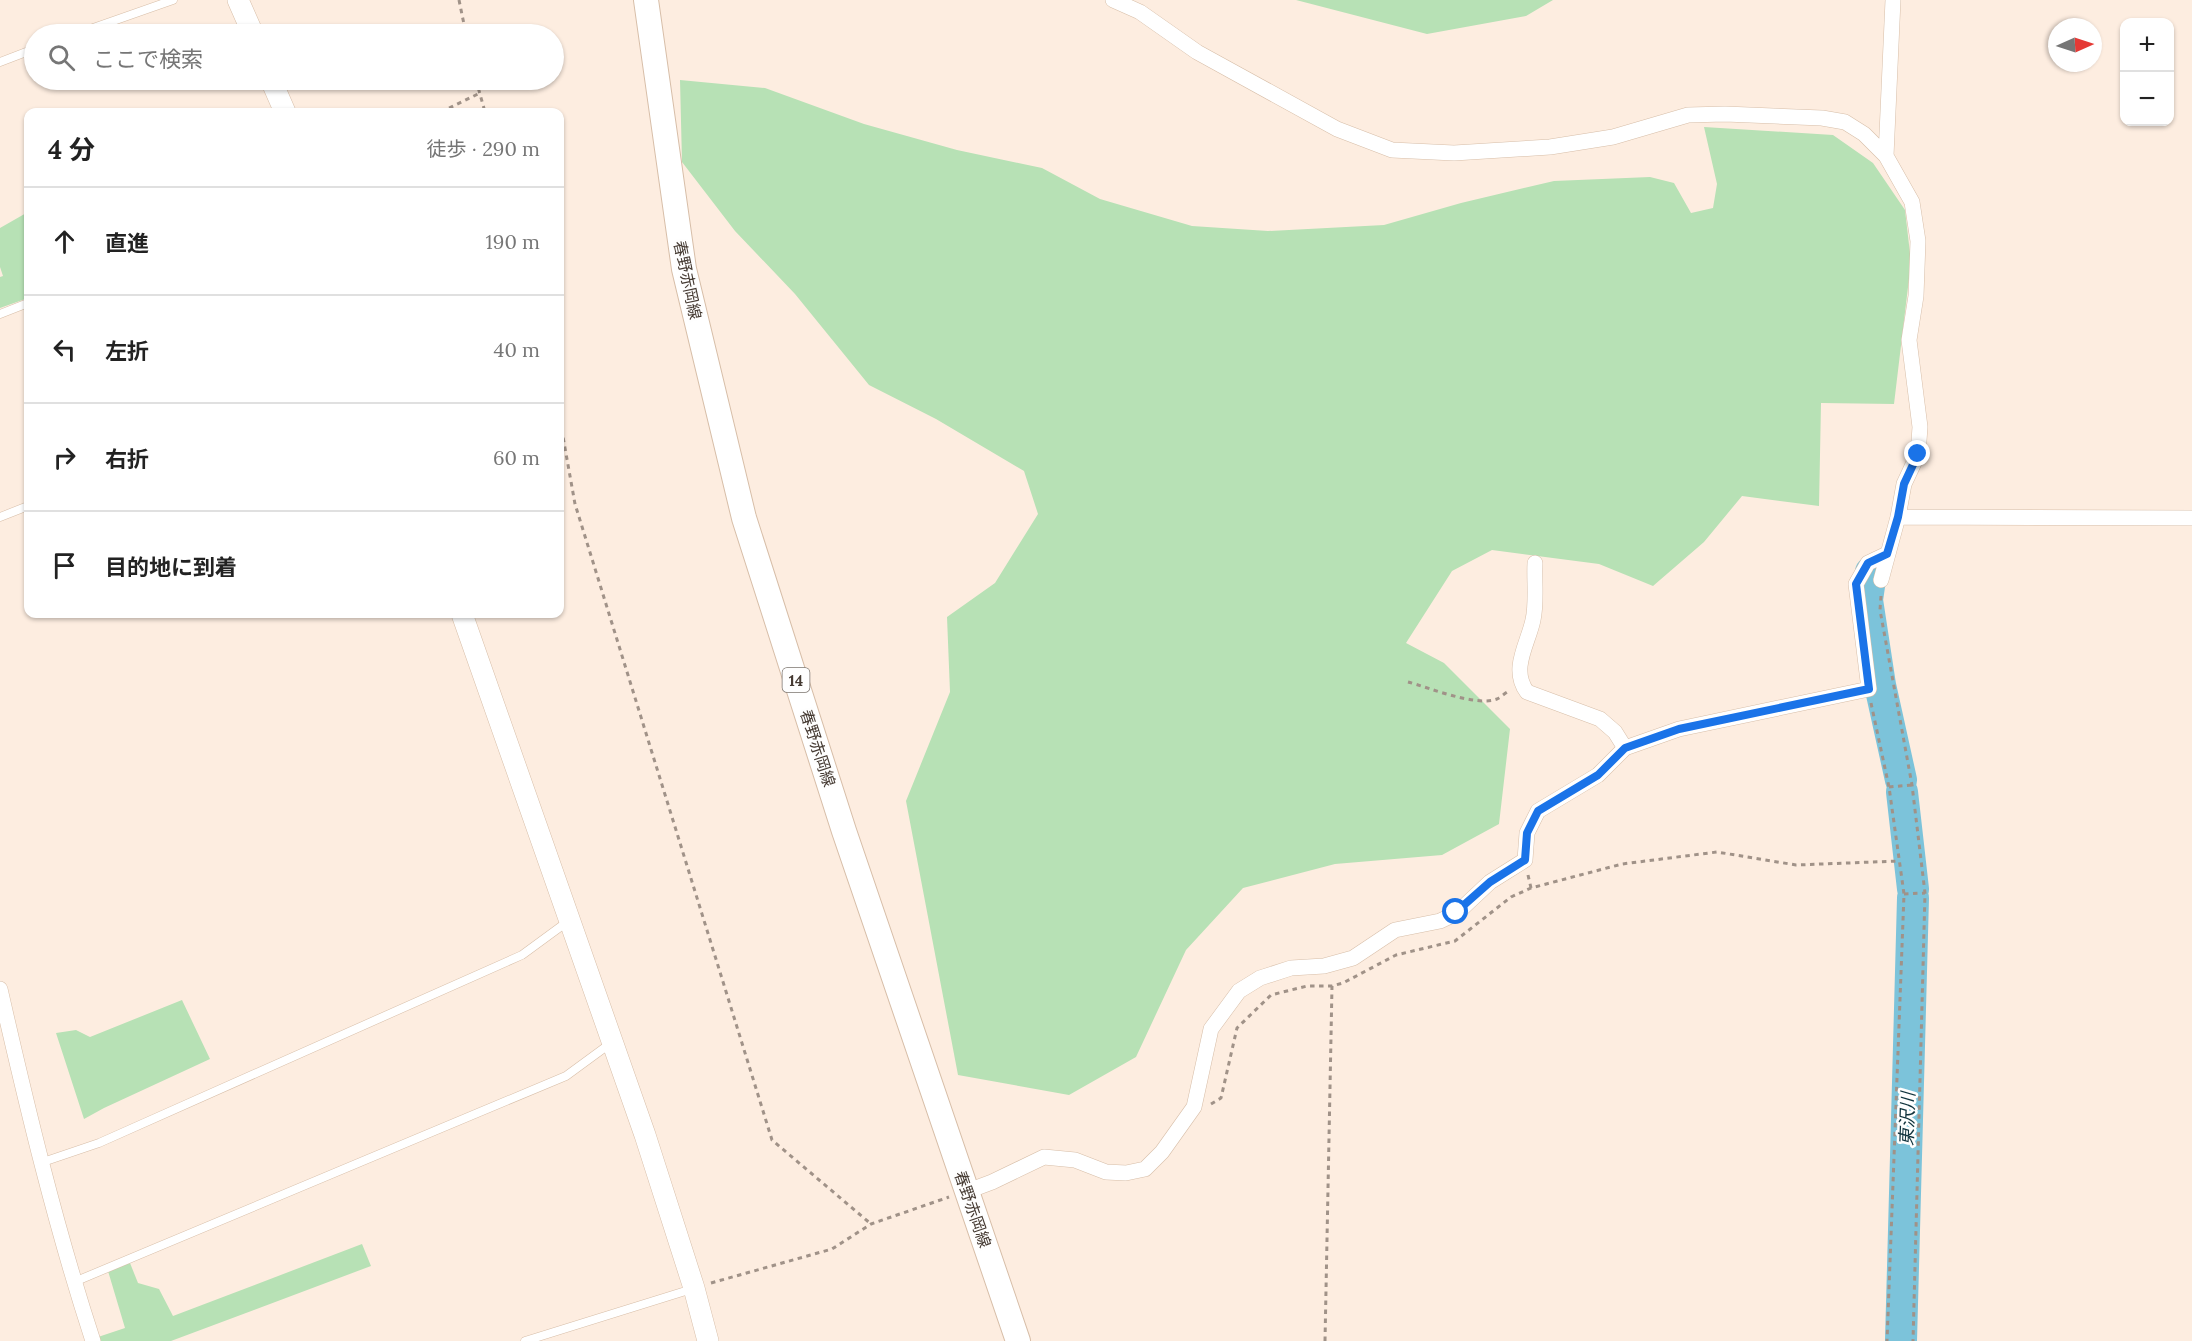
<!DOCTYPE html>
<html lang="ja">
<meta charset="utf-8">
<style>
:root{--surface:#fff;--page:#f6f6f6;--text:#222;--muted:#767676;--line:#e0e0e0}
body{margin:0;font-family:Lora,"Noto Sans JP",serif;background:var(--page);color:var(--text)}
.controls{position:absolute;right:18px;top:18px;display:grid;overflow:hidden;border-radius:12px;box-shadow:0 2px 4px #0004}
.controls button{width:54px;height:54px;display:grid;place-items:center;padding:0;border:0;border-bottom:2px solid var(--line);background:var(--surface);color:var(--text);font:30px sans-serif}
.compass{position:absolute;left:2048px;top:18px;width:54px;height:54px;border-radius:50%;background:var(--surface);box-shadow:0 2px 4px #0004;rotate:87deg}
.stop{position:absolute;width:18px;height:18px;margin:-14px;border:4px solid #1a73e8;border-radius:50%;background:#fff}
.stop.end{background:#1a73e8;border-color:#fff;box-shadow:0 2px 6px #0008}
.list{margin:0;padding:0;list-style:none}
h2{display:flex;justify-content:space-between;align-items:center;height:78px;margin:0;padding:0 24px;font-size:26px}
h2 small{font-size:20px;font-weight:400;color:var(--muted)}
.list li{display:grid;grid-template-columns:39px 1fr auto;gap:18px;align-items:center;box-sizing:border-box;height:108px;padding:0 24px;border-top:2px solid var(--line)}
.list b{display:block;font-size:22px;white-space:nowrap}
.list em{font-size:20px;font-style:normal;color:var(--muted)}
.icon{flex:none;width:33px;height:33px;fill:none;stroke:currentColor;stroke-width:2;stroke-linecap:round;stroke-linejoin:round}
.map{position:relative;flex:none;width:2192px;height:1341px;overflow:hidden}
.search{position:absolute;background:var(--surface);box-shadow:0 2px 4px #0004;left:24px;top:24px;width:540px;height:66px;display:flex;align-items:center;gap:15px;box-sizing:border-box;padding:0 21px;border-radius:33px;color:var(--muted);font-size:22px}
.panel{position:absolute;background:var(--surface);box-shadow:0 2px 4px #0004;left:24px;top:108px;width:540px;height:510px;border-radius:12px}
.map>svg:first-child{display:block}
.green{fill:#b7e1b5}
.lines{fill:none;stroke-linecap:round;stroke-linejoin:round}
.river{stroke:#7cc3da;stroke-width:32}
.lane-casing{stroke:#d7bea8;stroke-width:9}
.street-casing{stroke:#d7bea8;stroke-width:16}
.secondary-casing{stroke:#d7bea8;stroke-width:22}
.primary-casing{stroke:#d7bea8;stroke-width:26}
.path{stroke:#a09288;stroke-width:3;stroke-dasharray:4.5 4.5;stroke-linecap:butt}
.lane{stroke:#fff;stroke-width:8}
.street{stroke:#fff;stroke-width:15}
.secondary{stroke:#fff;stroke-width:21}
.primary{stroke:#fff;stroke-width:24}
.route{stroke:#1a73e8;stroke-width:8}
.labels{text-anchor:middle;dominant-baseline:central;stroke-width:5;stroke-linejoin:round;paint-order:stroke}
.shield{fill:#fefefe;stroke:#7c756f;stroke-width:1.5}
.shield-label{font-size:15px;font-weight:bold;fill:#453a32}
.street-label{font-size:16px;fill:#453a32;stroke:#fefefe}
.water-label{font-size:18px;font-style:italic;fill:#0f323c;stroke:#fefefe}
</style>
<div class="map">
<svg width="2192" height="1341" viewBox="0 0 2192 1341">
<rect width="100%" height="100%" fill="#fdede0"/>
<path class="green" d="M1296 0H1553L1526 16 1427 34Z
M680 80 765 88 864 124 957 150 1042 168 1100 199 1192 226 1268 231 1384 225 1461 203 1554 181 1650 177 1674 183 1691 213 1713 208 1717 184 1704 127 1833 135 1873 163 1905 210 1911 262 1894 404 1821 403 1819 506 1742 496 1704 542 1653 586 1599 564 1492 550 1452 571 1406 643 1444 663 1510 729 1499 824 1442 855 1335 864 1243 888 1186 950 1136 1057 1069 1095 958 1075 906 801 950 692 947 617 995 583 1038 514 1024 471 936 419 869 385 795 294 735 231 682 162Z
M28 212V298L0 308V277L3 276 0 267V228Z
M182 1000 210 1059 104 1108 84 1119 56 1033 76 1030 90 1037Z
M362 1244 371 1266 171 1341H99L98 1337 125 1328 108 1271 130 1263 138 1283 159 1289 173 1316Z"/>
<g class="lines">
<path class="river" d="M1871 572 1867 600 1880 685 1901 780
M1902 792 1913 889
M1901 1341 1913 898"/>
<g class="lane-casing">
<path id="lane" d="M76 34 173 0
M0 62 34 49
M0 314 28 303
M0 517 28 506
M40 1163 99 1143 522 955 567 922
M74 1282 566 1076 611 1043
M525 1341 692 1289"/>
</g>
<g class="street-casing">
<path id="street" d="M1113 0 1140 12 1197 52 1337 129 1392 150 1454 153 1550 147 1613 137 1688 115 1725 114 1822 118 1845 122 1864 134 1886 156 1912 202 1918 241 1916 296 1909 340 1920 427 1918 454 1904 484 1898 517 1881 580
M1886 156 1893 0
M1898 517 2192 518
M1535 563C1534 581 1537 602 1533 620 1528 644 1510 669 1527 692L1600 719 1615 732 1625 748
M0 989C27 1107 55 1225 93 1341
M968 1191 992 1182 1044 1157 1075 1160 1106 1172 1126 1173 1145 1169 1162 1152 1194 1107 1211 1029 1239 991 1260 978 1291 968 1324 966 1353 958 1395 930 1440 921 1457 913 1490 882 1525 860 1527 833 1538 811 1598 775 1625 748 1679 729 1869 689 1856 584 1868 563 1887 554"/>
</g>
<g class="secondary-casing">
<path id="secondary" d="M238 0 253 34
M271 80 285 112
M462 614 645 1135 694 1288 708 1341"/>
</g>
<g class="primary-casing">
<path id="primary" d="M646 0 684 269 744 518 844 831 1018 1341"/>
</g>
<path class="path" d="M459 0 466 34
M476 80 485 112
M441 112 480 93
M560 420 575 504 772 1140 871 1224
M1881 596 1880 610 1912 785 1925 893 1913 1341
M1408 682C1430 688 1476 707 1497 699 1501 697 1505 693 1509 691
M1871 703 1889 787 1904 894 1887 1341
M1889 787 1912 785
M1528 875 1531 888
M1904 894 1925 893
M1211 1104 1221 1098 1237 1028 1271 995 1307 986H1332L1343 983 1396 955 1455 941 1511 897 1531 888 1622 864 1717 852 1796 865 1899 861
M711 1283 832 1249 871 1224 949 1197
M1325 1341 1332 986"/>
<use href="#lane" class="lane"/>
<use href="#street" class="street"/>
<use href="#secondary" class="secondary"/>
<use href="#primary" class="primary"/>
</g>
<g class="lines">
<path class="route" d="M1456 912 1490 882 1525 860 1527 833 1538 811 1598 775 1625 748 1679 729 1869 689 1856 584 1868 563 1887 554 1898 517 1904 484 1918 454"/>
</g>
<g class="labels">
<rect class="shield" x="782.5" y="668" width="27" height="24" rx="4.5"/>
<g class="shield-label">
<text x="796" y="680">14</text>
</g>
<g class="street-label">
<text transform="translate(688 280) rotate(78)">春野赤岡線</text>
<text transform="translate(818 748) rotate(72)">春野赤岡線</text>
<text transform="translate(973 1209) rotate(71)">春野赤岡線</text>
</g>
<g class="water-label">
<text transform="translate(1907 1119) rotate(-88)">東沢川</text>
</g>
</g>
</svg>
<div class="controls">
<button>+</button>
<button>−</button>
</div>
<svg class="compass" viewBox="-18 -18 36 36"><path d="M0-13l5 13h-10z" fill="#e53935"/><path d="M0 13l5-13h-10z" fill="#767676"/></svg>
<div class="stop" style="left:1456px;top:912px"></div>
<div class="stop end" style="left:1918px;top:454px"></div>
<div class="search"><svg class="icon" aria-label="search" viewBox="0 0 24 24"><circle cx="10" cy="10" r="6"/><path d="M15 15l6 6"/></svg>ここで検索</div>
<section class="panel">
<h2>4 分<small>徒歩 · 290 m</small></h2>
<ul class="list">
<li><svg class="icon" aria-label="ahead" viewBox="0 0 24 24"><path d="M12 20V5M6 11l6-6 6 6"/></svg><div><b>直進</b></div><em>190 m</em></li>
<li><svg class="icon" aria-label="left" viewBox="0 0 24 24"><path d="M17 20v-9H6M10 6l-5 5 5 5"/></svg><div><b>左折</b></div><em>40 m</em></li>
<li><svg class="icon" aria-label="right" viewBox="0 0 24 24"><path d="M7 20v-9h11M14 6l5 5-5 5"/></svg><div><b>右折</b></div><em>60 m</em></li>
<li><svg class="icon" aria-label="arrive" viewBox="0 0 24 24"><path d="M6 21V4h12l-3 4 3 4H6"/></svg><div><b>目的地に到着</b></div></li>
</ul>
</section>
</div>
